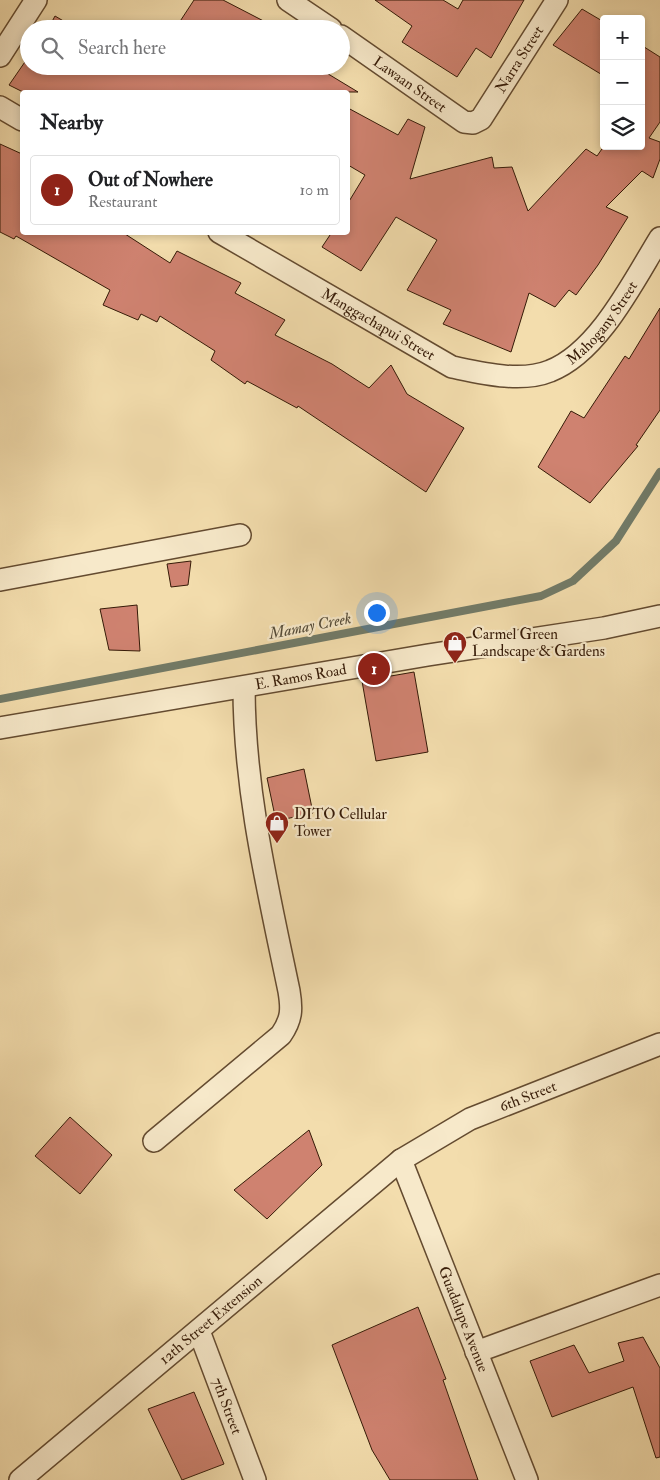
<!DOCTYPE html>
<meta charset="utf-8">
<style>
:root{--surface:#fff;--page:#f6f6f6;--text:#202124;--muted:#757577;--line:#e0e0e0;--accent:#8f2418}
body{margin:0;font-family:"IM FELL Double Pica",serif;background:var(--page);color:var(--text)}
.controls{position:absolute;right:15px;top:15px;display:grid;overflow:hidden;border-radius:5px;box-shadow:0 2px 8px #0003}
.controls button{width:45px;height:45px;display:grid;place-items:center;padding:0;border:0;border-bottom:1px solid var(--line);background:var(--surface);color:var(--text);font:25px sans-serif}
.you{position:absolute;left:376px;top:612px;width:18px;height:18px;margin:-12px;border:4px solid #fff;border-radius:50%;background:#1a73e8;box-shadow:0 0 0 8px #1a73e833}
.badge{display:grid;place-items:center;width:32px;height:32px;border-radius:50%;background:var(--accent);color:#fff;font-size:16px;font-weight:700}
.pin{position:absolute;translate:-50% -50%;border:2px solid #fff;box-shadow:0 1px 5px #0006}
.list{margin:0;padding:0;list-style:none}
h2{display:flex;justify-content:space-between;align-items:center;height:65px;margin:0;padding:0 20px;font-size:21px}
h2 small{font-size:16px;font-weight:400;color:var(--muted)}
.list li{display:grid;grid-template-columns:32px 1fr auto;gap:15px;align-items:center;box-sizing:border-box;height:70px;margin:0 10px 10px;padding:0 10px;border:1px solid var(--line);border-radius:5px}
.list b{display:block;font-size:19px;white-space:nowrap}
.list p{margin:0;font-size:16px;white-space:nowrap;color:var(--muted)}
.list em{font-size:16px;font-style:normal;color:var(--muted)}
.icon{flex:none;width:28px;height:28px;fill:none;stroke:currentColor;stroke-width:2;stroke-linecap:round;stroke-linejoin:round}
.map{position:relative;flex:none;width:660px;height:1480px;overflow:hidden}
.search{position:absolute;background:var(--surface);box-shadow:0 2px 8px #0003;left:20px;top:20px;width:330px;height:55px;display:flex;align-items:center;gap:12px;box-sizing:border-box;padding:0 18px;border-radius:28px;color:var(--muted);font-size:19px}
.panel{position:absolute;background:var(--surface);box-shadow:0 2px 8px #0003;left:20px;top:90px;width:330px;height:145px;border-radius:5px}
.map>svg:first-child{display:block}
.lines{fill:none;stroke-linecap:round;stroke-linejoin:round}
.stream{stroke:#727b68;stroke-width:8}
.building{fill:#cf8270;stroke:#351a07}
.street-casing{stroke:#644b30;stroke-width:24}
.street{stroke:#f7e9ca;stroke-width:21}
.labels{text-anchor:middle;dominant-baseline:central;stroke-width:4.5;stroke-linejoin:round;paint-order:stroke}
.street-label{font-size:15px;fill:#351a07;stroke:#f7e9ca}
.poi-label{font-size:15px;fill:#351a07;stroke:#f7e9ca;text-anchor:start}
.water-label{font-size:16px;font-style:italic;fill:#544b38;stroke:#f7e9ca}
</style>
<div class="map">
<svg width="660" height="1480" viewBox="0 0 660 1480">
<rect width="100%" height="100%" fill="#f3ddad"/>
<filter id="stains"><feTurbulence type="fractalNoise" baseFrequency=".004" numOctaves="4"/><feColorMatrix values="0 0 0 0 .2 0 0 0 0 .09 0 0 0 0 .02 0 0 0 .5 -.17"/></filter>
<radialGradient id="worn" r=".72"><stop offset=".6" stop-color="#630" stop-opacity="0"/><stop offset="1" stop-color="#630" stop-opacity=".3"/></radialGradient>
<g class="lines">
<path class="stream" d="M0 699 541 596 573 581 616 541 660 472"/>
</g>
<path class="building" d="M194 0H223L279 29H175Z
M375 0H443L458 9 463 0H524L491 58 476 48 457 77 402 42 412 26Z
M582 9 604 22V76L553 45Z
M55 16 77 29H48Z
M641 45 660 57V122L649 138 660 142V159L653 178 642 171 606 207 628 217 598 265 576 295 569 290 555 307 529 293 511 352 443 324 451 310 407 290 437 240 396 217 361 271 322 247 332 232H348V203L365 175 348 165V108L398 135 408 119 425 127 410 179 492 157 494 168 512 167 528 211 586 149 597 156 604 146H641Z
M29 56V66H140L144 69 146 66H315L358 92H23L9 85Z
M0 144 22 154V232H122L170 263 177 251 241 283 235 293 285 320 275 335 332 364 369 388 391 365 407 394 464 428 426 492 298 406 297 408 247 381 245 384 211 360 215 351 160 316 157 322 141 314 138 320 103 305 110 290 16 236 14 239 0 232Z
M660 308V410L636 445 638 446 590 503 538 467 571 411 584 418 625 356 629 359Z
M191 561 188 585 171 587 167 564Z
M137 605 140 651 109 650 100 609Z
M414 672 428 752 376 761 362 681Z
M304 769 313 813 276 821 267 778Z
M70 1117 112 1155 80 1194 35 1156Z
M309 1130 322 1165 267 1219 234 1190Z
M418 1307 446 1379 443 1380 478 1480H390L372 1450 332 1345Z
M643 1337 660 1368V1457L656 1458 633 1387 552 1417 530 1361 574 1345 589 1373 624 1361 618 1343Z
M194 1392 224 1464 182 1480 148 1409Z"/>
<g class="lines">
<g class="street-casing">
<g id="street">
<path d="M288 0 331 29"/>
<path id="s1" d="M341 36 464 122 473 123 481 119 557 0"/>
<path d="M0 56 36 0"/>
<path d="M0 107 22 120"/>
<path id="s2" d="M219 232 452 367C481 373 521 383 550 371 599 352 634 280 660 238"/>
<path d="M0 580 240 535"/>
<path id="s3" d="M0 728 428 655 604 628 660 616"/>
<path d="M154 1141 281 1035C292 1019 292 1009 289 991 268 890 244 790 244 687"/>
<path id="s4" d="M401 1160 527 1480"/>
<path id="s5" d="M199 1331 255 1480"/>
<path d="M476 1352 660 1285"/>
<path id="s6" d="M20 1480 401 1160 470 1119 660 1044"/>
</g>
</g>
<use href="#street" class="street"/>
</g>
<defs>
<g id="shop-pin" transform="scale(1.25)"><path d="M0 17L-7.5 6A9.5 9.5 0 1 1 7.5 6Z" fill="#8f2418" stroke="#f7e9ca"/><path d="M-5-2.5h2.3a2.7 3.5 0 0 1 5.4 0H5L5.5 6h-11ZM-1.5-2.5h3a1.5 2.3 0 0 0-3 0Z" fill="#fff"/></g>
</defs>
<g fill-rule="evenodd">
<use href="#shop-pin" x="455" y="643"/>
<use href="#shop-pin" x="277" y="823"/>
</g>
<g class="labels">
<g class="street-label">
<text stroke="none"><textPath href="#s1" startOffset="239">Narra Street</textPath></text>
<text stroke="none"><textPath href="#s1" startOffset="84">Lawaan Street</textPath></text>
<text stroke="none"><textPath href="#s2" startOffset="441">Mahogany Street</textPath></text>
<text stroke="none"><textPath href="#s2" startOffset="184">Manggachapui Street</textPath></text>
<text stroke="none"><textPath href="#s3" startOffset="305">E. Ramos Road</textPath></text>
<text stroke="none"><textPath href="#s6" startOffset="640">6th Street</textPath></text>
<text stroke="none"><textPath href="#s6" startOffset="249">12th Street Extension</textPath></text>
<text stroke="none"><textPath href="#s4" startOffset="171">Guadalupe Avenue</textPath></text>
<text stroke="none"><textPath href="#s5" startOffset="80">7th Street</textPath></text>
</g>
<g class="poi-label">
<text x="472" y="634">Carmel Green<tspan x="472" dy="17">Landscape &amp; Gardens</tspan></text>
<text x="294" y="814">DITO Cellular<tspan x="294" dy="17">Tower</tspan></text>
</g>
<g class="water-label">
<text transform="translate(310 626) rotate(-11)">Mamay Creek</text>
</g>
</g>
<rect width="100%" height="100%" filter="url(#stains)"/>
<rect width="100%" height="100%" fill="url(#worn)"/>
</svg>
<div class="controls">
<button>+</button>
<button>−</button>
<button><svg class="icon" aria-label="layers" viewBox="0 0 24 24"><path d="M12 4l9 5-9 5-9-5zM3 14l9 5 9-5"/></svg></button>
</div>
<div class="you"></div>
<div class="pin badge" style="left:374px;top:669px">1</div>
<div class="search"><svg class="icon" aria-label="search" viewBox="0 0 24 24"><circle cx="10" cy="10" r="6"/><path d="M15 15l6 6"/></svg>Search here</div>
<section class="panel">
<h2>Nearby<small></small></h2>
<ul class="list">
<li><span class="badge">1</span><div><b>Out of Nowhere</b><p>Restaurant</p></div><em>10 m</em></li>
</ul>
</section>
</div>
